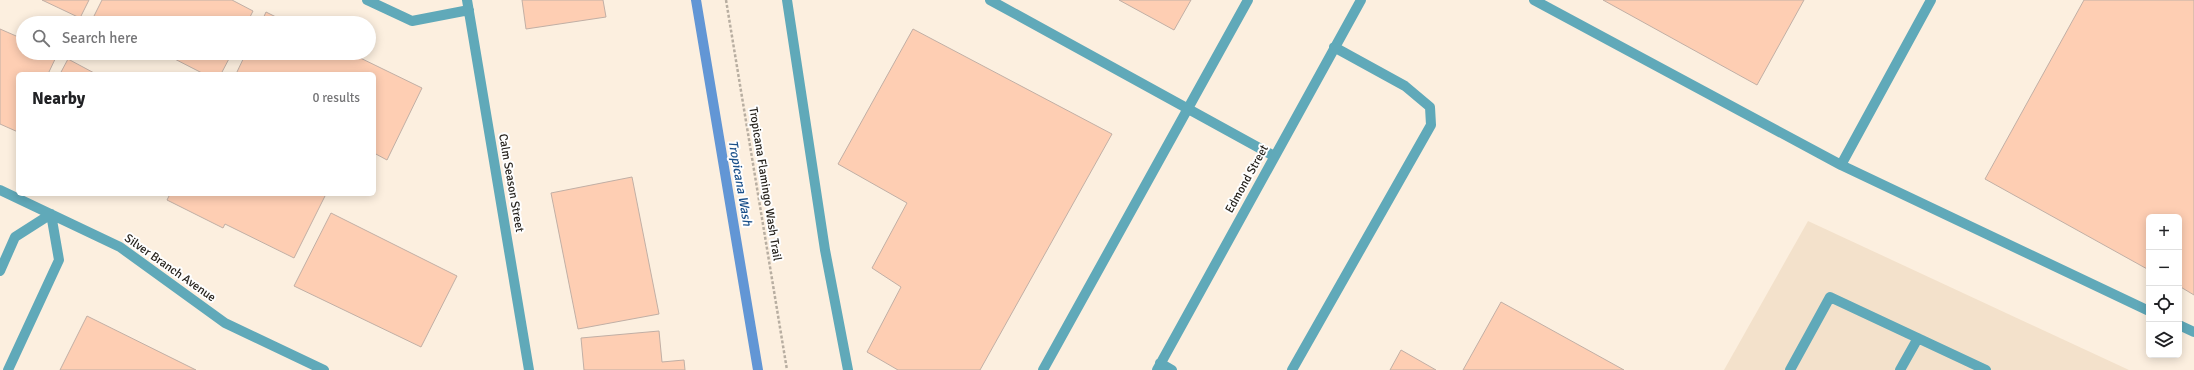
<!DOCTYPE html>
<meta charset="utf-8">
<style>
:root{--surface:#fff;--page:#f2f2f2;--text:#202124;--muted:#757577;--line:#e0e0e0}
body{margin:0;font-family:Signika,sans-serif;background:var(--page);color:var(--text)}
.controls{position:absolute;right:12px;bottom:12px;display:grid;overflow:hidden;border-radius:6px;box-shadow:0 2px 10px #0003}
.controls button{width:36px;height:36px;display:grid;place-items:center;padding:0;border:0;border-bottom:1px solid var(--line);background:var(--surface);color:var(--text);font:20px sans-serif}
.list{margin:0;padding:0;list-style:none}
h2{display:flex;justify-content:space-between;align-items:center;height:52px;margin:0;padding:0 16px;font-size:17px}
h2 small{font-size:13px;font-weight:400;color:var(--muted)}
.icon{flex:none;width:22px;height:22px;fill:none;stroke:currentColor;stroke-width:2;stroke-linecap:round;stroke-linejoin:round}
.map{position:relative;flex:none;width:2194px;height:370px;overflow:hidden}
.search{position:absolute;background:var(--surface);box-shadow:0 2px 10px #0003;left:16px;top:16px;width:360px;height:44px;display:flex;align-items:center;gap:10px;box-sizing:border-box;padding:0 14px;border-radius:22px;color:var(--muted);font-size:15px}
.panel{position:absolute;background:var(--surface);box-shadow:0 2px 10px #0003;left:16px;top:72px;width:360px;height:124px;border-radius:6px}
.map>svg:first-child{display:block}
.built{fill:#f3e1cb}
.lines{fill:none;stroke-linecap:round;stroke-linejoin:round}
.stream{stroke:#6296d5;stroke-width:10}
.building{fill:#feceb3;stroke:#c1afa5}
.path{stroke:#b8aea1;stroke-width:2.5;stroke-dasharray:3 2;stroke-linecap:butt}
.minor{stroke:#60a9b9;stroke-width:10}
.labels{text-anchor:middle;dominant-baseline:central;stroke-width:4;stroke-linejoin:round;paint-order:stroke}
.street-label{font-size:12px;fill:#26221c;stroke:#fefefe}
.water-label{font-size:13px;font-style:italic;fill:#1a508a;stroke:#fefefe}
</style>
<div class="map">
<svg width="2194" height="370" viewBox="0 0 2194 370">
<rect width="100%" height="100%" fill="#fcefdf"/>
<path class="built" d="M1808 221 2129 370H1724Z"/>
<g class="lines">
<path class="stream" d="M696 0 758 370"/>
</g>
<path class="building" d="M42 0H89L80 18Z
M102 0H232L253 11 247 23H104L93 18Z
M522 0H603L606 17 526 29Z
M1119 0H1191L1174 30Z
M1603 0H1804L1757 85Z
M2084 0H2194V295L2179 286V217H2149V270L1985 179Z
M266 12 288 23H261Z
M0 29 23 39V53H52L57 55 48 74H18V132L0 124Z
M913 29 1112 134 980 370H898L867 352 901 287 872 268 907 203 838 164Z
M163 53H232L221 74H204Z
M246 53H350L422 88 387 160 374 153V74H236Z
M68 59 96 74H60Z
M632 177 659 314 578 329 551 193Z
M170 194H326L294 258 225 224 223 228 167 200Z
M331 213 457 276 421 347 294 286Z
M1501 302 1624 370H1463Z
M87 316 196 370H60Z
M659 331 662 362 684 360 685 370H584L581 338Z
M1401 350 1436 370H1390Z"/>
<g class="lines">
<path class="path" d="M726 0 787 370"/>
<path class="minor" d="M367 0 412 21 469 10
M467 0 529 370
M787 0 825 250 848 370
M990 0 1274 156
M1534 0 1841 165
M1931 0 1841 165 2149 311
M0 190 120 247 225 323 324 370
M0 271 15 237 51 214 59 260 8 370
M2179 325 2194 332
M1160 363 1172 370
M1043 370 1248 0
M1157 370 1361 0
M1292 370 1431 125 1430 107 1405 86 1334 47
M1790 370 1830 297 1986 370
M1900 370 1918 338"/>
</g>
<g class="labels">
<g class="street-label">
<text transform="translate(1247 179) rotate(-61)">Edmond Street</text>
<text transform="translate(511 183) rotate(80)">Calm Season Street</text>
<text transform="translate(765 184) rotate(81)">Tropicana Flamingo Wash Trail</text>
<text transform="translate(170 268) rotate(35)">Silver Branch Avenue</text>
</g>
<g class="water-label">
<text transform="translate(740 183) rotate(80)">Tropicana Wash</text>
</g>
</g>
</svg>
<div class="controls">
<button>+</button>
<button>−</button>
<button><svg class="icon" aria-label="locate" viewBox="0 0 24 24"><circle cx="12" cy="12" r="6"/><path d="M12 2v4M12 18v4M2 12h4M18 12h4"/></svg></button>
<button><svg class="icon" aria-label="layers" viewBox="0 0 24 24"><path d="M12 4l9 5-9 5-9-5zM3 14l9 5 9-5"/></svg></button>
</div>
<div class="search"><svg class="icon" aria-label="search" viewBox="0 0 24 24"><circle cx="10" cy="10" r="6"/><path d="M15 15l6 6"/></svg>Search here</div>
<section class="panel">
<h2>Nearby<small>0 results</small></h2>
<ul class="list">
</ul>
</section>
</div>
